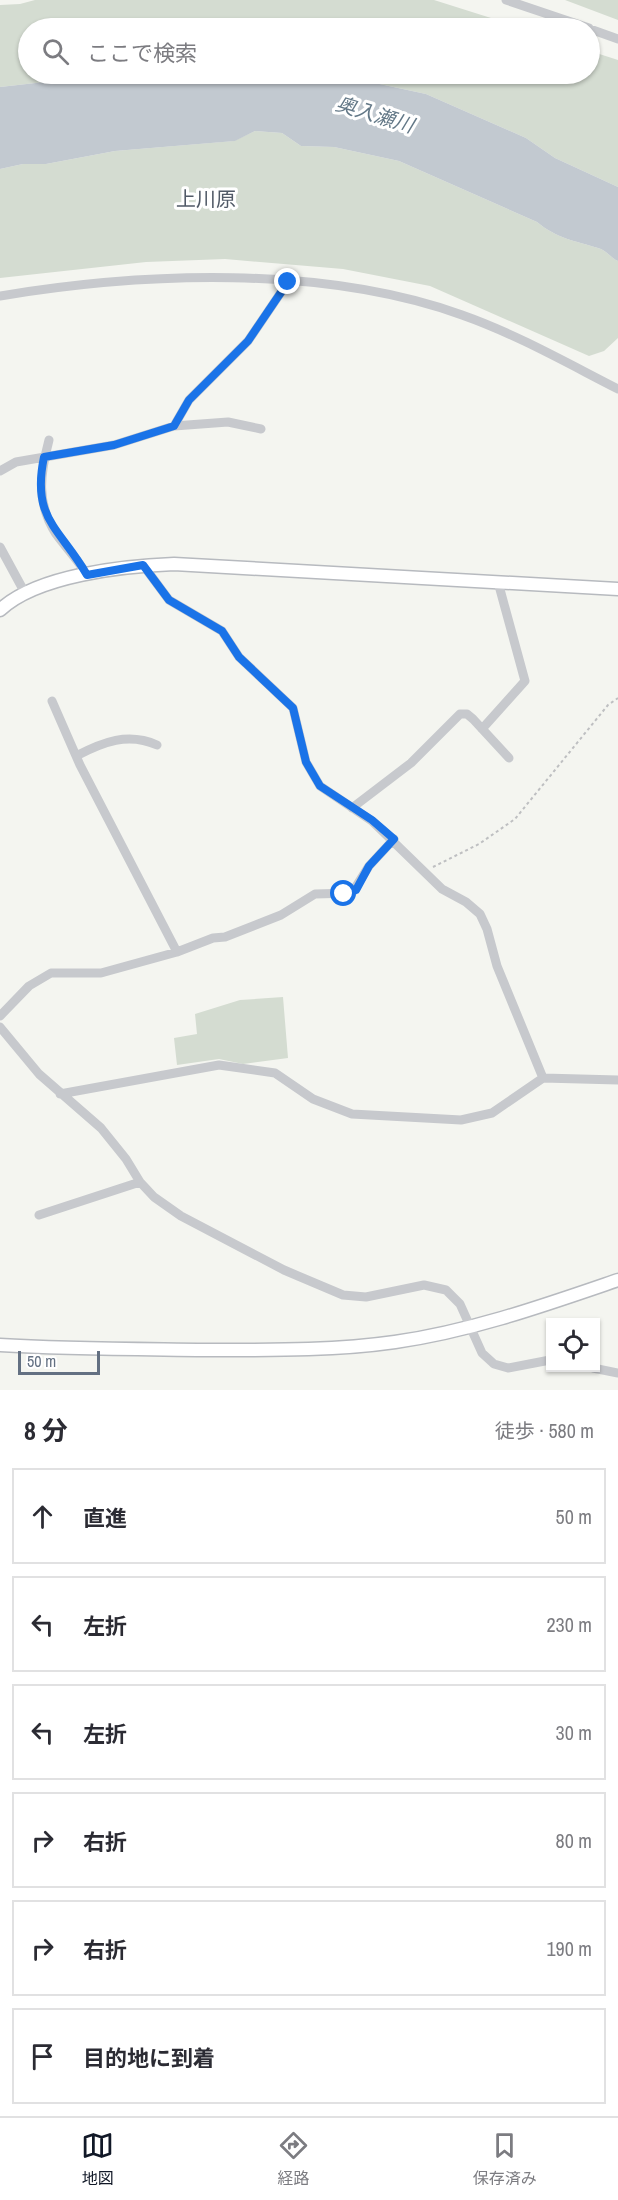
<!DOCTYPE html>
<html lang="ja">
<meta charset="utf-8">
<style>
:root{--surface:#fff;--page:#f2f2f3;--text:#2b2b33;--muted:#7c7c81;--line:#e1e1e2;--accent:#111827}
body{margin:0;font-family:"Archivo Narrow","Noto Sans JP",sans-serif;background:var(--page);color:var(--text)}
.controls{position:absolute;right:18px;bottom:18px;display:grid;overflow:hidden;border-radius:0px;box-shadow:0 2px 4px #0004}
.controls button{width:54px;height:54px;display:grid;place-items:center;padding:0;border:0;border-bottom:2px solid var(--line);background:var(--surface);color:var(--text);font:30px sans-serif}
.scale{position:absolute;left:18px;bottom:15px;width:82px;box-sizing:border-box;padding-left:6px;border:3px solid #637082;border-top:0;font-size:16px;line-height:21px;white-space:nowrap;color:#637082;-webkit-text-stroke:4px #fff;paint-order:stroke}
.stop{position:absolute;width:18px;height:18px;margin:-14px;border:4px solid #1a73e8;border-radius:50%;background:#fff}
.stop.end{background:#1a73e8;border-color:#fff;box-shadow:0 2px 6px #0008}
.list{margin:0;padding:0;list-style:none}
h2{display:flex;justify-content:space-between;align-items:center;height:78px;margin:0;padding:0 24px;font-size:26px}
h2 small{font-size:20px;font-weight:400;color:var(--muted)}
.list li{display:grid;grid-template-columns:39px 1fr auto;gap:18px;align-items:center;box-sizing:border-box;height:96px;margin:0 12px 12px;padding:0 12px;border:2px solid var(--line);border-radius:0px}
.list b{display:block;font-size:22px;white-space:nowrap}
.list em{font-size:20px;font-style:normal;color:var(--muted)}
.icon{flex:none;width:33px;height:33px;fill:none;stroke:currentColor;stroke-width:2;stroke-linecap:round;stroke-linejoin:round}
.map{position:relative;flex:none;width:618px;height:1390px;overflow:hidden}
.search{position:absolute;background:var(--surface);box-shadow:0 2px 4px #0004;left:18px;right:18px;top:18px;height:66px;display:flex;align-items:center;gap:15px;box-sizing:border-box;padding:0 21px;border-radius:33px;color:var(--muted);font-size:22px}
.sheet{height:726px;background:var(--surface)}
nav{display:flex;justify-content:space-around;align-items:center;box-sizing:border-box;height:84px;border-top:2px solid var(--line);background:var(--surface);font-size:16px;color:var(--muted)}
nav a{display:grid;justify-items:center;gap:3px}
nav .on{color:var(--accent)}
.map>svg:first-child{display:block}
.green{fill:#d4dcd1}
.water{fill:#c2c9d0}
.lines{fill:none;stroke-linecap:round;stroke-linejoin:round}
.secondary-casing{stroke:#b7babf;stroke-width:15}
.path{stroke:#bebfc1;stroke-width:2;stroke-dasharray:3 3;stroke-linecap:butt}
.street{stroke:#c7c9cd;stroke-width:9}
.secondary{stroke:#fff;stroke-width:12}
.route{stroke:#1a73e8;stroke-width:8}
.labels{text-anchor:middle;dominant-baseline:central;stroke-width:6;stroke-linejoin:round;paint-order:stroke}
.water-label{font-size:20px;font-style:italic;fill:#637887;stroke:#fff}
.neighbourhood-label{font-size:20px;fill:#515a67;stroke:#fff}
</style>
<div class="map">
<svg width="618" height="1390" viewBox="0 0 618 1390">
<rect width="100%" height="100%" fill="#f4f5f0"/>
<path class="green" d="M35 0H434L523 28H28V74H116L0 87V5L20 4Z
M565 0H618V20Z
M590 51 618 60V187L555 158 526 138 426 94 333 74H590Z
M255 131 282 133 301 146 334 147 399 161 537 222C556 238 575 241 598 248 606 250 611 258 618 261V338L604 351 589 356 430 286 343 269 225 259 146 262 0 278V169L23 164H46L115 151 234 141Z
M283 997 288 1058 243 1064 219 1059 177 1065 174 1038 197 1034 195 1014 240 1000Z"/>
<path class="water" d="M116 74H333L426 94 526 138 555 158 618 187V261C611 258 606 250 598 248 575 241 556 238 537 222L399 161 334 147 301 146 282 133 255 131 235 141 115 151 46 164H23L0 169V87Z"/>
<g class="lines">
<g class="secondary-casing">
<path id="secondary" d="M0 610C37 575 124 566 174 564L618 589
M0 1345C68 1349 136 1349 205 1350 268 1350 332 1351 395 1342 472 1331 545 1305 618 1280"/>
</g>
<path class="path" d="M433 867 479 844 515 819 608 705 618 698"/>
<path class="street" d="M506 0 589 28
M590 29 618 39
M0 296C144 272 323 265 462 315 516 334 567 363 618 389
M174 426 189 400 248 341 288 282
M49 440C40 474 36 503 56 534 66 548 78 560 87 575
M0 471 16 462 114 445 174 426 228 422 261 429
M0 547 25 593
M143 565 169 600 222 631 239 657 293 708 306 762 320 786 372 821 442 889 466 902 480 914 487 929 497 966 543 1078
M52 701 80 765 177 952
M482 729 525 681 498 582
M76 756C103 742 128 732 157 745
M352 808 411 763 460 714H467L473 719 509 758
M0 1016 29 986 51 973H101L177 952 213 938 225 937 281 915 315 894 352 893 369 866 394 839
M0 1027 39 1074 101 1128 126 1159 140 1182 154 1197 181 1216 284 1270 343 1295 366 1297 424 1285 446 1290 460 1304 482 1353 494 1364 508 1368 550 1360
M60 1094 219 1065 275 1073 313 1099 352 1114 461 1120 492 1113 543 1078 618 1080
M39 1215 140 1182
M593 1368 618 1373"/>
<use href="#secondary" class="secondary"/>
</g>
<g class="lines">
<path class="route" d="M288 282 248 341 189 400 174 426 114 445 44 457C31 519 60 528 87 575L143 565 169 600 222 631 239 657 293 708 306 762 320 786 372 820 394 839 369 866 356 890 344 894"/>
</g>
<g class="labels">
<g class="water-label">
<text transform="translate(375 114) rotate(17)">奥入瀬川</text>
</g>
<g class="neighbourhood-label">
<text x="206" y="198">上川原</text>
</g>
</g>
</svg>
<div class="controls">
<button><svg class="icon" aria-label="locate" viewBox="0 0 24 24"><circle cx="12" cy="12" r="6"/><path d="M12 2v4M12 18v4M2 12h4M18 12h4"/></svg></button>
</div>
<div class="scale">50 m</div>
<div class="stop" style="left:344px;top:894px"></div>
<div class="stop end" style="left:288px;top:282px"></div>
<div class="search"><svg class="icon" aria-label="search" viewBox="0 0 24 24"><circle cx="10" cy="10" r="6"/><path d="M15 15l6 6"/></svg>ここで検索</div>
</div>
<section class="sheet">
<h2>8 分<small>徒歩 · 580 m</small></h2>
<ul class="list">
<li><svg class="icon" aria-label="ahead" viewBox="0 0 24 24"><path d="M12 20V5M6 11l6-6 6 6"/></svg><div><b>直進</b></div><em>50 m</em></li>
<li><svg class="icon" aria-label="left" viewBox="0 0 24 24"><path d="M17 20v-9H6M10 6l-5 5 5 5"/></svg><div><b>左折</b></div><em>230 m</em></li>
<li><svg class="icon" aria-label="left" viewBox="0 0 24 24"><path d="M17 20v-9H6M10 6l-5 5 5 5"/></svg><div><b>左折</b></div><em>30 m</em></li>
<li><svg class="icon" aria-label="right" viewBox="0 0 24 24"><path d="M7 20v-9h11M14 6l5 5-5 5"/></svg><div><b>右折</b></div><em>80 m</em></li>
<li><svg class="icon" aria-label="right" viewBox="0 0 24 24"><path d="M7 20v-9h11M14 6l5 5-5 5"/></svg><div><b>右折</b></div><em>190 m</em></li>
<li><svg class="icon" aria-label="arrive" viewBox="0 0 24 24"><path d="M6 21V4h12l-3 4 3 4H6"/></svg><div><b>目的地に到着</b></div></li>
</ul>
</section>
<nav>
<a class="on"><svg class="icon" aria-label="map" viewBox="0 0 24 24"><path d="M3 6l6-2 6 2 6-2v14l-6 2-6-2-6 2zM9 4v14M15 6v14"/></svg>地図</a>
<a><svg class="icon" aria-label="directions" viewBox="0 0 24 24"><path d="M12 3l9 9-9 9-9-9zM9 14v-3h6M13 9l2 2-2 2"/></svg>経路</a>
<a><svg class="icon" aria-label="saved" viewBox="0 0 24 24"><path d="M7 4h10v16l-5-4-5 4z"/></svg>保存済み</a>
</nav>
